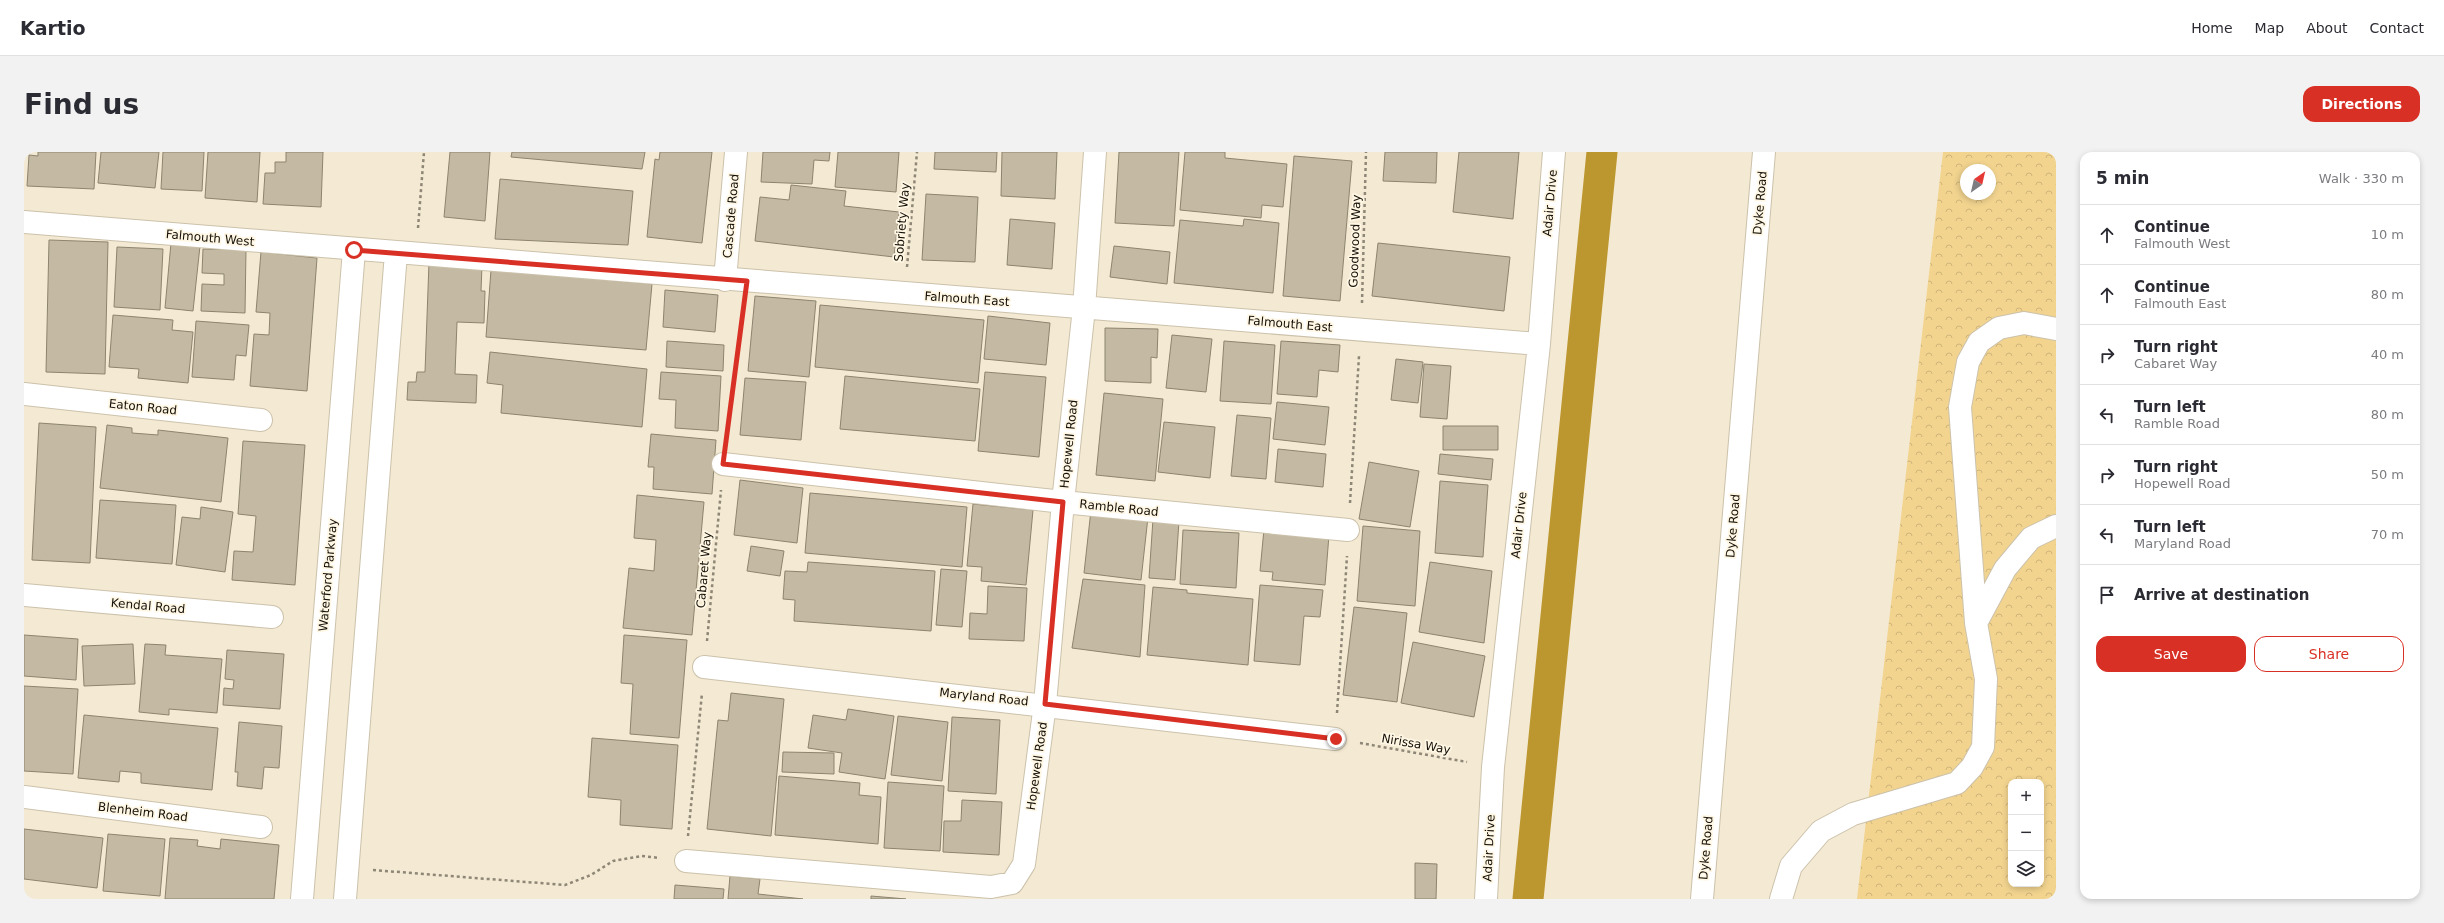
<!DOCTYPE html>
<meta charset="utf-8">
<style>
:root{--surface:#fff;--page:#f2f2f3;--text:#2b2b33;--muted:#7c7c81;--line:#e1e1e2;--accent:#d93025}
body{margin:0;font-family:"DejaVu Sans",sans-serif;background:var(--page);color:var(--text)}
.controls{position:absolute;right:12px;bottom:12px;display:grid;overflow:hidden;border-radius:8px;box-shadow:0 2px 6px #0003}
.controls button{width:36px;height:36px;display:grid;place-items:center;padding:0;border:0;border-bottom:1px solid var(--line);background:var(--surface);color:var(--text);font:20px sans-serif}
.compass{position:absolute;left:1936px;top:12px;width:36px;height:36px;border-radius:50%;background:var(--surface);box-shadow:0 2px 6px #0003;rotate:34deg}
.stop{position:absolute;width:12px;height:12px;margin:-9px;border:3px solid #d93025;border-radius:50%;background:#fff}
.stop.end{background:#d93025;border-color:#fff;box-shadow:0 1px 4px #0008}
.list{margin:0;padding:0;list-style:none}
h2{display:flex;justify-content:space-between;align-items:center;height:52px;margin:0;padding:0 16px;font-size:17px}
h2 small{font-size:13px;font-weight:400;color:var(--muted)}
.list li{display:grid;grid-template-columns:26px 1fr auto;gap:12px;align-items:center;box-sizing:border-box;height:60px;padding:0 16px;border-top:1px solid var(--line)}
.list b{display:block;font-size:15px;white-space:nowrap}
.list p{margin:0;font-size:13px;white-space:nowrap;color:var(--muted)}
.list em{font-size:13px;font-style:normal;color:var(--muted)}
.actions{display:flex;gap:8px;padding:12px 16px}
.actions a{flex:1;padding:9px 0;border:1px solid var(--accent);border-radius:12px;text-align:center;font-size:14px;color:var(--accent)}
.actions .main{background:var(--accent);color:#fff}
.icon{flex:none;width:22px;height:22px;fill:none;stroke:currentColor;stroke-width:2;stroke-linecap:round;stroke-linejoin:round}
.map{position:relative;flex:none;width:2032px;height:747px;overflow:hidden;border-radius:12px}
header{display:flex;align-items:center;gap:24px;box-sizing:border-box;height:56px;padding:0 20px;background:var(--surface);border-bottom:1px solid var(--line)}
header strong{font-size:19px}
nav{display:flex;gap:22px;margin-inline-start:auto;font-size:14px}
.intro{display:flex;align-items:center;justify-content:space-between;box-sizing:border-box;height:96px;padding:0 24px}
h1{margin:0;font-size:28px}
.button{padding:10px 18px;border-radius:12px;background:var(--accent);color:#fff;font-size:14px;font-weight:700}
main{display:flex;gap:24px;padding:0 24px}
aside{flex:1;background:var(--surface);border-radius:12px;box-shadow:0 2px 6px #0003}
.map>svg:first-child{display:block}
.forest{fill:url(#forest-crowns);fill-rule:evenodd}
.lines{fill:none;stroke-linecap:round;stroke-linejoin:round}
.canal{stroke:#bc962e;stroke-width:31}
.building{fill:#c4baa4;stroke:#8d846f}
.minor-casing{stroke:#ccc2ab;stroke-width:24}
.major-casing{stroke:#ccc2ab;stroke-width:24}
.path{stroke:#8e8676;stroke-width:2.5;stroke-dasharray:3 3;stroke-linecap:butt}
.minor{stroke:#fff;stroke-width:22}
.major{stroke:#fff;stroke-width:22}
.route{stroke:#d93025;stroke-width:5}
.labels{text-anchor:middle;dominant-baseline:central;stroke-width:3.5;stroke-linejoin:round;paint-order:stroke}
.street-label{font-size:12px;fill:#141008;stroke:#fff7e4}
</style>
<header>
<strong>Kartio</strong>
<nav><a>Home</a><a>Map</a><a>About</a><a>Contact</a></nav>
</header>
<div class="intro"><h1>Find us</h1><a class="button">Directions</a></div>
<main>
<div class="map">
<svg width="2032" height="747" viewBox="0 0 2032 747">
<defs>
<pattern id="forest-crowns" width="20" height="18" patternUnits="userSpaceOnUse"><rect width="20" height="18" fill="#f2d48f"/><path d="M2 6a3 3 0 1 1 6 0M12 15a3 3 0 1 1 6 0" fill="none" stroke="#cfb57a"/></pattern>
</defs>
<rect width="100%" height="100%" fill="#f4e9d2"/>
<path class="forest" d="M1919 0H2032V747H1833ZM1942 18H1966V42H1942ZM1987 630H2017V732H1987Z"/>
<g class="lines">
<path class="canal" d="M1504 747 1578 0"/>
</g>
<path class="building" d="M14 0H72L70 37 3 34 5 3 14 4Z
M77 0H135L131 36 74 31Z
M139 0H180L178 39 137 37Z
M184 0H236L233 50 181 46Z
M262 0H299L297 55 239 52 241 21H251V10H262Z
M426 0H466L461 69 420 65Z
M488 0H621L618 17 487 5Z
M636 0H688L678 91 623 85 631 7 635 8Z
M739 0H806L805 9 790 8 788 32 737 30Z
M814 0H875L872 40 811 35Z
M911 0H973L972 20 910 17Z
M978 0H1033L1031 47 977 44Z
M1095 0H1155L1150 74 1091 71Z
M1161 0H1201V6L1263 12 1259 55 1238 53 1237 66 1156 58Z
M1361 0H1413L1412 31 1359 29Z
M1435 0H1495L1489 67 1429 60Z
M1270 4 1328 9 1316 149 1259 144Z
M476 27 609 39 604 93 471 87Z
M767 33 822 39 820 54 875 60 870 105 731 89 736 45 765 48Z
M902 42 954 45 951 110 898 108Z
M986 67 1031 71 1028 117 983 113Z
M1220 67 1255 71 1249 141 1150 131 1156 68 1219 74Z
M25 88 84 90 81 222 22 220Z
M147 91 176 94 169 159 141 156Z
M1354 91 1486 105 1480 159 1348 144Z
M1090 94 1146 100 1143 132 1086 125Z
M93 95 139 97 136 158 90 155Z
M179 97 222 98 221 161 177 159 178 132 200 133V122L178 121Z
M237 100 293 106 283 239 226 234 230 182 245 183 246 161 232 160Z
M405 110 458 113 457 139H461L460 171 433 170 431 222 453 223 452 251 383 248 384 230H392L393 220H401Z
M467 118 628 132 622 198 462 185Z
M641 138 694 143 691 180 639 175Z
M731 144 792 149 785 225 724 219Z
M796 153 960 168 954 231 791 215Z
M89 163 149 168 148 178 169 180 164 231 114 226 115 217 85 215Z
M964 164 1026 171 1022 213 960 207Z
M172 169 225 173 222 204 212 203 210 228 168 225Z
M1081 176 1134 177 1133 206 1127 205V231L1081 229Z
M1148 183 1188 187 1182 240 1142 236Z
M643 189 700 193 699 219 642 215Z
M1200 189 1251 193 1247 252 1196 249Z
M1257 189 1316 193 1314 220 1295 218 1293 245 1253 242Z
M466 200 623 217 618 275 477 261 479 233 463 231Z
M1372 207 1399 210 1394 251 1367 248Z
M1400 212 1427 214 1423 267 1396 265Z
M637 220 697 224 694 279 651 276 652 248 635 247Z
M961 220 1022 225 1015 305 954 299Z
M821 224 956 237 951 289 816 277Z
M721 226 782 230 777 288 716 283Z
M1080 241 1139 247 1131 329 1072 323Z
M1253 250 1305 255 1301 293 1249 287Z
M1213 263 1247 266 1242 327 1207 324Z
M1140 270 1191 275 1186 326 1134 320Z
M15 271 72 275 66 411 8 408Z
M83 273 108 276V281L134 283V278L204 286 197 350 76 336Z
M1419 274H1474V298H1419Z
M627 282 692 288 688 342 629 337 630 315H624Z
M219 289 281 293 271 433 208 428 210 399 229 400 232 364 214 362Z
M1254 297 1302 302 1299 335 1251 330Z
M1416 302 1469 307 1467 328 1414 322Z
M1345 310 1395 319 1386 375 1335 367Z
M716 328 779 336 773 391 710 383Z
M1416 329 1464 333 1459 405 1411 401Z
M786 341 943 355 938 415 781 401Z
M613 343 680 350 668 483 599 476 605 416 630 419 632 388 610 386Z
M76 348 152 353 148 412 72 406Z
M949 352 1009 358 1002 433 957 429 958 415 943 414Z
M177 355 209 360 201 420 152 413 158 365 176 367Z
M1067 358 1124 365 1117 428 1060 421Z
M1129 367 1155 369 1151 428 1125 426Z
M1339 374 1396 379 1391 454 1333 449Z
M1240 377 1305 383 1301 433 1248 428 1249 420 1236 419Z
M1159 378 1215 381 1212 436 1156 432Z
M727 394 760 399 756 424 723 419Z
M784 410 911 419 907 479 770 469 771 448 759 447 761 419 783 420Z
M1406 410 1468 419 1460 491 1395 480Z
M917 417 943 419 938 475 912 473Z
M1059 427 1121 433 1116 505 1048 496Z
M1236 433 1299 438 1296 465 1280 464 1276 513 1230 509Z
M964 434 1003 436 1000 489 945 487 946 461 963 462Z
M1129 435 1163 438V441L1229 447 1224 513 1123 503Z
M1330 455 1383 461 1373 550 1319 543Z
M0 483 54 487 52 528 0 524Z
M600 483 663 488 655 586 606 582 609 532 597 531Z
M1389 490 1461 504 1450 565 1377 551Z
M109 492 111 532 60 534 58 494Z
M121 492 142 493 141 503 198 507 193 561 145 557V563L115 560Z
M203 498 260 502 256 557 199 553 200 536 209 537 210 528 201 527Z
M0 534 54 537 49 622 0 619Z
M707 541 760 547 747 684 683 677 694 568 704 569Z
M824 557 870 564 861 627 815 620 818 601 784 596 789 563 822 568Z
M60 563 194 576 188 638 117 631V621L96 619 95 630 54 626Z
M874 564 924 570 918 629 867 623Z
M928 565 976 568 972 642 924 639Z
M215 570 258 574 255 616 240 615 238 637 213 634 214 620H211Z
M568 586 654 593 648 677 596 673 597 648 564 645Z
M759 600 810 601V622L758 620Z
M755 624 836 631 835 643 857 645 854 692 751 683Z
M864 630 920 634 916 699 860 696Z
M938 648 978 650 975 703 919 700 920 669H937Z
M0 677 79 686 73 736 0 727Z
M84 682 141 687 136 744 79 739Z
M146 686 174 688 173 694 196 697 197 687 255 693 250 747H141Z
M1391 711 1413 712 1412 747H1391Z
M706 724 736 727 734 742 779 747H704Z
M651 733 700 737 699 747H650Z
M847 744 882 747H847Z"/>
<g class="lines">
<g class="minor-casing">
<path id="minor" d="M0 70 1515 192
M701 128 712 0
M0 242 237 268
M699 312 1039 350 1324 378
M0 443 248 465
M1952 471 1936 255 1944 210 1955 190 1975 176 2000 171 2032 177
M680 515 1311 587
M0 645 237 675
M662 709 967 735 988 731 1000 712 1021 552 1039 350 1060 156 1071 0
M278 747 330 98
M321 747 372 101
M1462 747 1469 615 1515 192 1530 0
M1757 747 1767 714 1797 679 1829 662 1933 631 1948 615 1959 595 1962 527 1952 471 1981 417 2007 386 2032 374"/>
</g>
<g class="major-casing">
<path id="major" d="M1678 747 1740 0"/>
</g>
<path class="path" d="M394 76 400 0
M883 115 893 0
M1338 151 1342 0
M703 286 720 154
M1326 351 1335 204
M683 489 697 338
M1313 561 1323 404
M1336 591 1443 610
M664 684 678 541
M349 718 541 733 567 723 589 709 618 704 636 706"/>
<use href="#minor" class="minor"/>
<use href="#major" class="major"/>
</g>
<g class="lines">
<path class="route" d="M330 98 723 129 699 312 1039 350 1021 552 1312 587"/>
</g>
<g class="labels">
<g class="street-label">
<text transform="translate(1526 51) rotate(-85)">Adair Drive</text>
<text transform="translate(1736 51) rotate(-85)">Dyke Road</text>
<text transform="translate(707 64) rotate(-85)">Cascade Road</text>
<text transform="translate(878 70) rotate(-85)">Sobriety Way</text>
<text transform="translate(186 86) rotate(5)">Falmouth West</text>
<text transform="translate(1331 89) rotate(-88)">Goodwood Way</text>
<text transform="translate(943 147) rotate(4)">Falmouth East</text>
<text transform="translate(1266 172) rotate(5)">Falmouth East</text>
<text transform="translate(119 255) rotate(6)">Eaton Road</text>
<text transform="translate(1045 292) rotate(-84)">Hopewell Road</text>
<text transform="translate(1095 356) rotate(6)">Ramble Road</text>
<text transform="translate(1495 373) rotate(-84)">Adair Drive</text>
<text transform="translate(1709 374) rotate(-85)">Dyke Road</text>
<text transform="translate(680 418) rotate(-85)">Cabaret Way</text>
<text transform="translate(304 423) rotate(-85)">Waterford Parkway</text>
<text transform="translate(124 454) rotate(5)">Kendal Road</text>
<text transform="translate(960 545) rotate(6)">Maryland Road</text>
<text transform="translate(1392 592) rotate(10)">Nirissa Way</text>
<text transform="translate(1013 614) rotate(-82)">Hopewell Road</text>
<text transform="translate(119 660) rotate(7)">Blenheim Road</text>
<text transform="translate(1465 696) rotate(-87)">Adair Drive</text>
<text transform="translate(1682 696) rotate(-85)">Dyke Road</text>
</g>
</g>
</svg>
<div class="controls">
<button>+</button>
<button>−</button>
<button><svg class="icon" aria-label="layers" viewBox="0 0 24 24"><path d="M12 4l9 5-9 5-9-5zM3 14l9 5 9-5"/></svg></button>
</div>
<svg class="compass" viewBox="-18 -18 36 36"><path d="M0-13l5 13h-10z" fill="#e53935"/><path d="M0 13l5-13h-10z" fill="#7c7c81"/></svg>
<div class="stop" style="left:330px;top:98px"></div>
<div class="stop end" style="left:1312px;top:587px"></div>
</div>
<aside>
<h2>5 min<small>Walk · 330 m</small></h2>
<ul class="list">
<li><svg class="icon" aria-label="ahead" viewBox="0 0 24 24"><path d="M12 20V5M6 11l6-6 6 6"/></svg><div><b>Continue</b><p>Falmouth West</p></div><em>10 m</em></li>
<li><svg class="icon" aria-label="ahead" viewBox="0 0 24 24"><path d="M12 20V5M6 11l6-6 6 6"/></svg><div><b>Continue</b><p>Falmouth East</p></div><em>80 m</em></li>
<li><svg class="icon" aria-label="right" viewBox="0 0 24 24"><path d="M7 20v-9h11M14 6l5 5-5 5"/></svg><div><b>Turn right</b><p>Cabaret Way</p></div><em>40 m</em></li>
<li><svg class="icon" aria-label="left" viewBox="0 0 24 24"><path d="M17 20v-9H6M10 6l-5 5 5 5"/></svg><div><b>Turn left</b><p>Ramble Road</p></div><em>80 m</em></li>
<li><svg class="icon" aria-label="right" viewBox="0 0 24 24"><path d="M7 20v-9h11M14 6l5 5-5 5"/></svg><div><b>Turn right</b><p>Hopewell Road</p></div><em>50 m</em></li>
<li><svg class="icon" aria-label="left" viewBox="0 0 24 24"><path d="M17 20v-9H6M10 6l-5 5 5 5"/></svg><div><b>Turn left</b><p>Maryland Road</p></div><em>70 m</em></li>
<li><svg class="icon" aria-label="arrive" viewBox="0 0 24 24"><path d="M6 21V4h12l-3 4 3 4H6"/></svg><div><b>Arrive at destination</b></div></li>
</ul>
<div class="actions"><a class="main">Save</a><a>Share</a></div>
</aside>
</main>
